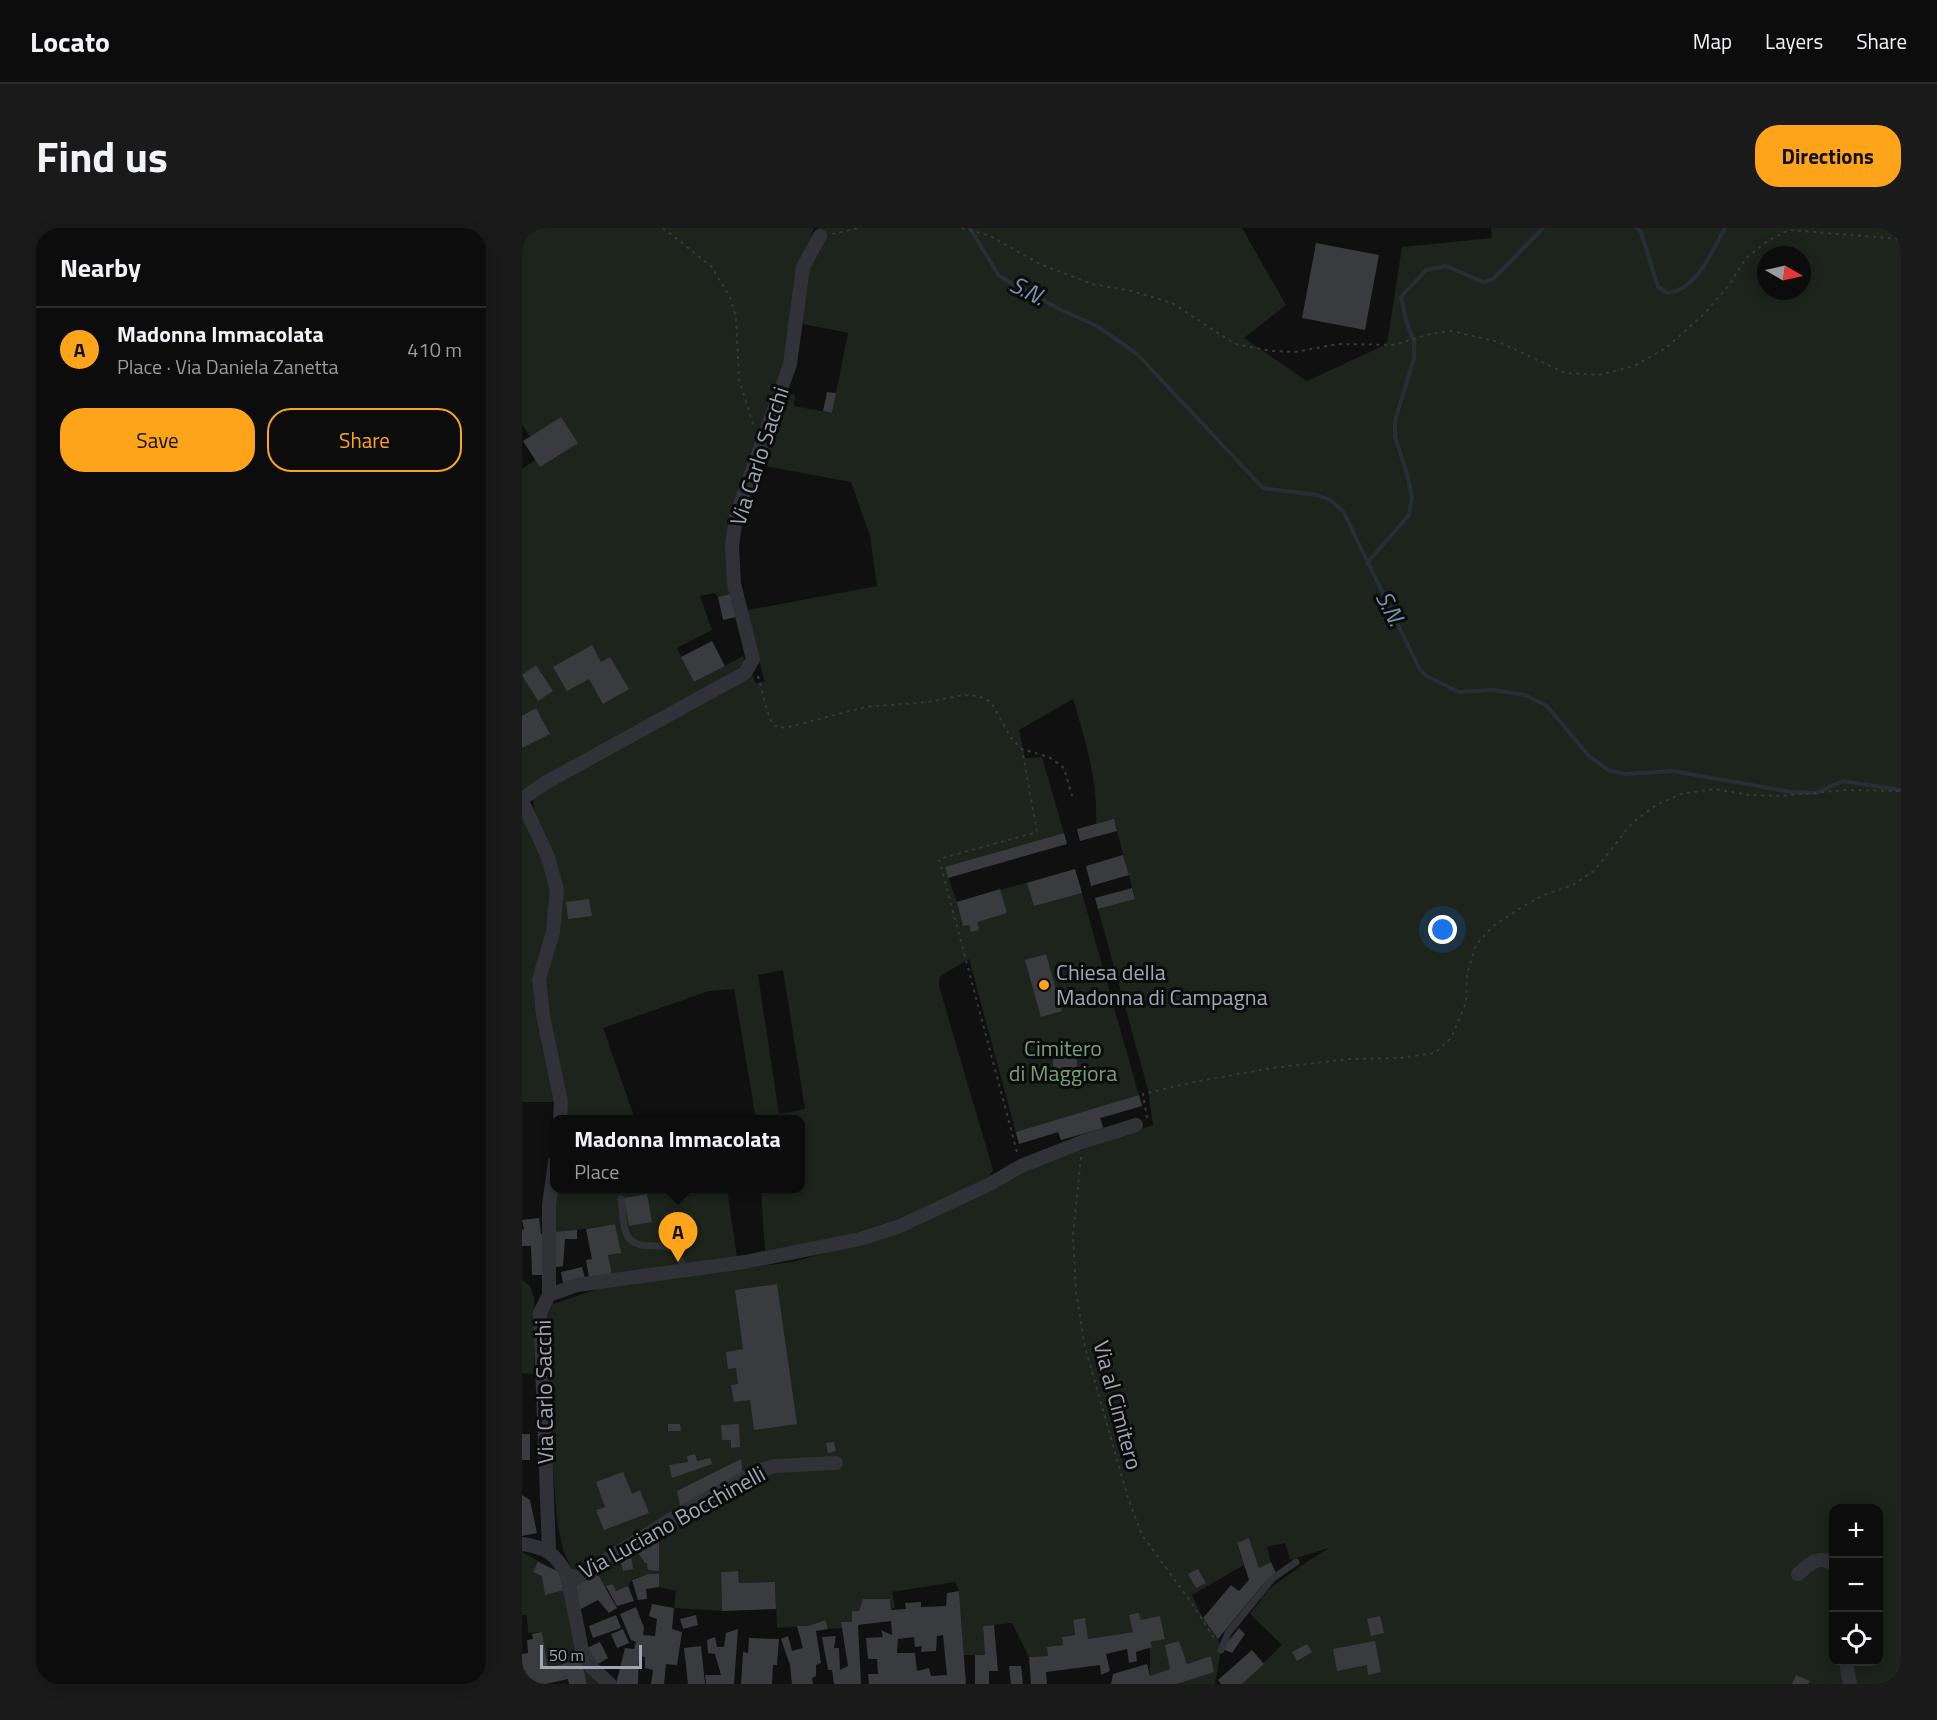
<!DOCTYPE html>
<meta charset="utf-8">
<style>
:root{--surface:#0c0c0d;--page:#1a1a1b;--text:#f1f3f6;--muted:#9a9b9d;--line:#2c2c2e;--accent:#fea41b}
body{margin:0;font-family:"Titillium Web",sans-serif;background:var(--page);color:var(--text)}
.controls{position:absolute;right:18px;bottom:18px;display:grid;overflow:hidden;border-radius:12px;box-shadow:0 3px 15px #0003}
.controls button{width:54px;height:54px;display:grid;place-items:center;padding:0;border:0;border-bottom:2px solid var(--line);background:var(--surface);color:var(--text);font:30px sans-serif}
.compass{position:absolute;left:1235px;top:18px;width:54px;height:54px;border-radius:50%;background:var(--surface);box-shadow:0 3px 15px #0003;rotate:99deg}
.scale{position:absolute;left:18px;bottom:15px;width:102px;box-sizing:border-box;padding-left:6px;border:3px solid #a0a7b3;border-top:0;font-size:16px;line-height:21px;white-space:nowrap;color:#a0a7b3;-webkit-text-stroke:4px #0b0b0c;paint-order:stroke}
.you{position:absolute;left:921px;top:702px;width:21px;height:21px;margin:-15px;border:4px solid #fff;border-radius:50%;background:#1a73e8;box-shadow:0 0 0 9px #1a73e833}
.badge{display:grid;place-items:center;width:39px;height:39px;border-radius:50%;background:var(--accent);color:#111;font-size:20px;font-weight:700}
.pin{position:absolute;translate:-50% -50px;filter:drop-shadow(0 2px 3px #0008)}
.pin::after{content:'';position:absolute;top:32px;width:21px;height:18px;background:inherit;clip-path:polygon(0 0,100% 0,50% 100%)}
.popup{position:absolute;left:28px;top:887px;width:255px;height:78px;box-sizing:border-box;display:grid;place-content:center;border-radius:12px;background:var(--surface);filter:drop-shadow(0 2px 4px #0005);font-size:20px;white-space:nowrap;color:var(--muted)}
.popup b{font-size:22px;color:var(--text)}
.popup::after{content:'';position:absolute;left:50%;top:100%;margin-left:-12px;border:12px solid transparent;border-top-color:var(--surface)}
.list{margin:0;padding:0;list-style:none}
h2{display:flex;justify-content:space-between;align-items:center;height:78px;margin:0;padding:0 24px;font-size:26px}
h2 small{font-size:20px;font-weight:400;color:var(--muted)}
.list li{display:grid;grid-template-columns:39px 1fr auto;gap:18px;align-items:center;box-sizing:border-box;height:84px;padding:0 24px;border-top:2px solid var(--line)}
.list b{display:block;font-size:22px;white-space:nowrap}
.list p{margin:0;font-size:20px;white-space:nowrap;color:var(--muted)}
.list em{font-size:20px;font-style:normal;color:var(--muted)}
.actions{display:flex;gap:12px;padding:18px 24px}
.actions a{flex:1;padding:14px 0;border:2px solid var(--accent);border-radius:24px;text-align:center;font-size:21px;color:var(--accent)}
.actions .main{background:var(--accent);color:#111}
.icon{flex:none;width:33px;height:33px;fill:none;stroke:currentColor;stroke-width:2;stroke-linecap:round;stroke-linejoin:round}
.map{position:relative;flex:none;width:1379px;height:1456px;overflow:hidden;border-radius:24px}
header{display:flex;align-items:center;gap:36px;box-sizing:border-box;height:84px;padding:0 30px;background:var(--surface);border-bottom:2px solid var(--line)}
header strong{font-size:28px}
nav{display:flex;gap:33px;margin-inline-start:auto;font-size:21px}
.intro{display:flex;align-items:center;justify-content:space-between;box-sizing:border-box;height:144px;padding:0 36px}
h1{margin:0;font-size:42px}
.button{padding:15px 27px;border-radius:24px;background:var(--accent);color:#111;font-size:21px;font-weight:700}
main{display:flex;gap:36px;padding:0 36px}
aside{flex:1;background:var(--surface);border-radius:24px;box-shadow:0 3px 15px #0003}
.map>svg:first-child{display:block}
.green{fill:#1c241c;fill-rule:evenodd}
.lines{fill:none;stroke-linecap:round;stroke-linejoin:round}
.stream{stroke:#262f35;stroke-width:4}
.building{fill:#3a3b3f;fill-rule:evenodd}
.path{stroke:#37393e;stroke-width:2;stroke-dasharray:3 4.5;stroke-linecap:butt}
.service{stroke:#313237;stroke-width:7}
.minor{stroke:#313237;stroke-width:14}
.poi-dot{fill:#fea41b;stroke:#0b0b0c;stroke-width:2}
.labels{text-anchor:middle;dominant-baseline:central;stroke-width:6;stroke-linejoin:round;paint-order:stroke}
.street-label{font-size:22px;fill:#a0a7b3;stroke:#0b0b0c}
.poi-label{font-size:22px;fill:#a0a7b3;stroke:#0b0b0c;text-anchor:start}
.park-label{font-size:22px;fill:#75a075;stroke:#0b0b0c}
.water-label{font-size:24px;font-style:italic;fill:#7398b2;stroke:#0b0b0c}
</style>
<header>
<strong>Locato</strong>
<nav><a>Map</a><a>Layers</a><a>Share</a></nav>
</header>
<div class="intro"><h1>Find us</h1><a class="button">Directions</a></div>
<main>
<aside>
<h2>Nearby<small></small></h2>
<ul class="list">
<li><span class="badge">A</span><div><b>Madonna Immacolata</b><p>Place · Via Daniela Zanetta</p></div><em>410 m</em></li>
</ul>
<div class="actions"><a class="main">Save</a><a>Share</a></div>
</aside>
<div class="map">
<svg width="1379" height="1456" viewBox="0 0 1379 1456">
<rect width="100%" height="100%" fill="#101011"/>
<path class="green" d="M0 0H292L280 39 265 135 222 255 209 366 196 369 193 365 178 368 190 402 155 420 172 454 221 428 223 436 177 464 0 564V241L13 232 1 213 8 209 0 196Z
M295 0H720L764 77 722 110 785 153 865 116 880 19 970 10 969 0H1379V1456H720L760 1417 728 1386 747 1361 777 1339 807 1320 768 1332 763 1315 745 1319 749 1334 737 1340 727 1310 715 1317 722 1337 670 1367 681 1390 696 1411 699 1422 693 1456H655L692 1443 689 1428 665 1436 657 1413 644 1418 648 1441 628 1448V1414L643 1410 638 1389 619 1392 608 1387 611 1404 566 1411 551 1392 553 1407 540 1409 541 1417 526 1419V1428L507 1429 490 1395 461 1398 463 1427H442L437 1363 433 1354 370 1364 373 1379 369 1382 368 1371H341L337 1383 330 1384V1394L320 1400 306 1401 302 1392 286 1398 255 1400 253 1354 217 1355 216 1343 199 1344 200 1383 152 1380 154 1363 137 1359 136 1346H126L110 1351 106 1358 94 1363 91 1356 83 1360 52 1346 41 1322 35 1293 30 1228 25 1085 31 1076 85 1058 271 1034 331 1017 508 940 631 897 626 862 576 681 613 670 592 592 574 596C576 551 563 513 551 471L497 502 503 530 520 529 542 605 423 640 435 674 553 641 620 878 579 890 581 900 539 912 536 904 497 916 447 731 418 748 417 758 471 942 467 949 388 987 328 1007 243 1023 239 961 279 960V892L234 891 212 761 187 763 81 800 113 891H43L21 748 37 693 12 585 11 570 20 562 230 445 233 455 243 454 222 381 226 382 355 358 348 308 329 254 237 237 263 164 273 167 272 178 310 185 326 105 277 95 283 39ZM1244 27H1280V63H1244ZM261 742 283 881 257 886 236 747ZM1312 1280H1356V1434H1312Z
M0 583 14 611 29 662 28 704 10 749 14 789 32 874H0Z
M33 960 205 961 215 1029 90 1046 86 1027 98 1025 93 996 55 1002 30 1004Z
M0 1052 8 1058 12 1070V1146L0 1145Z
M0 1324 37 1344 50 1395 84 1456H65L59 1431 26 1440 20 1404 6 1405 5 1387H0Z"/>
<g class="lines">
<path class="stream" d="M448 0 477 48 539 82 575 98 615 126 741 260 795 267 808 272 821 283 897 440 904 448 937 464 971 462 1003 467 1025 478 1067 528 1086 542 1103 546 1151 543 1269 564 1294 565 1321 553 1379 562
M1115 0 1119 4 1136 59 1146 65C1176 61 1189 24 1203 0
M845 335 887 287 890 269 885 246 873 209V193L892 130V114L884 92 879 69 904 42 924 38 961 54 971 51 1021 0"/>
</g>
<path class="building" d="M794 15 857 27 843 102 780 90Z
M305 164 314 165 310 185 301 183Z
M39 189 56 215 18 239 1 213Z
M209 366 214 389 201 392 196 369Z
M190 413 203 438 172 454 159 429Z
M70 417 79 434 88 429 107 461 81 476 67 451 45 463 31 439Z
M14 437 31 463 16 473 0 447Z
M14 480 28 506 0 520V488Z
M592 591 595 603 558 613 555 601Z
M542 605 545 616 426 650 423 639Z
M601 627 607 647 569 658 564 638Z
M553 641 560 665 512 678 505 655Z
M610 660 613 671 576 681 573 670Z
M478 661 485 685 455 694 457 702 449 704 447 697 441 698 435 674Z
M67 671 70 688 46 691 44 674Z
M524 726 540 783 519 789 503 732Z
M531 835a12 12 0 1 1 24 0a12 12 0 1 1-24 0Z
M617 867 620 878 578 890 581 900 539 912 536 904 497 916 494 904Z
M125 966 130 994 107 998 102 970Z
M17 990 19 1006H23V1047H10L9 1018H0V1002L2 1001 0 992Z
M93 996 99 1025 86 1027 90 1046 67 1050 64 1032 70 1031 64 1001Z
M55 1002V1011H43L41 1038 30 1040V1004Z
M60 1039 64 1054 42 1059 39 1044Z
M255 1056 275 1196 232 1202 228 1172 212 1174 209 1157 216 1156 214 1140 206 1141 204 1124 221 1121 213 1062Z
M146 1196H158L159 1203H146Z
M217 1196 218 1219 209 1220V1212H200L199 1197Z
M0 1206H8V1232H0Z
M312 1214 314 1223 306 1225 304 1215Z
M173 1226 175 1233 188 1230 190 1236 150 1250 147 1237 166 1234 165 1228Z
M219 1231 221 1249 159 1282 155 1263Z
M101 1244 110 1266 118 1262 127 1285 82 1302 74 1282 83 1279 74 1254Z
M0 1267 8 1272 15 1305 0 1308Z
M727 1310 737 1340 749 1334 754 1345 743 1354 696 1411 681 1390 709 1357 717 1363 727 1352 715 1315Z
M137 1311V1343L126 1342 125 1335H123L114 1322 122 1318 123 1312Z
M108 1323 111 1341 101 1343 97 1326Z
M16 1334 37 1344 42 1362 23 1367 20 1348 11 1344Z
M676 1341 684 1355 674 1360 666 1346Z
M216 1343 217 1355 253 1354 254 1381 200 1383 199 1344Z
M75 1345 95 1380 87 1385 76 1372 55 1383 54 1356Z
M126 1346H137V1359L124 1361 125 1371 116 1372 110 1352Z
M91 1356 94 1363 106 1358 112 1373 95 1378 84 1358Z
M437 1363 444 1456H347L346 1446H356L355 1431H346L344 1410 361 1409 359 1402 370 1407 369 1393 336 1397 339 1456H312L310 1442H306L300 1409 314 1408 312 1420H317L318 1442 326 1438 319 1394H330V1383H337L341 1371H368L369 1382 384 1381 383 1375 399 1374V1379L424 1378 425 1365ZM421 1407 425 1447 409 1448 407 1440 395 1443 393 1425H375L376 1411 392 1409 393 1419 400 1418 399 1424 414 1423 415 1408Z
M130 1376 152 1380 150 1401 160 1404 155 1437 144 1436 142 1456H129L131 1442 123 1440V1429L117 1428 116 1456H94L103 1420 112 1421 114 1414 109 1412 98 1386 114 1379 122 1400 121 1407 133 1408 135 1391 127 1388Z
M617 1385 619 1392 638 1388 643 1411 628 1414 630 1419 614 1424 615 1433 607 1435 605 1421 584 1426 588 1443 579 1447 578 1437 524 1444 525 1456H509L507 1429 526 1428 525 1419 541 1417 540 1409 553 1407 551 1392 563 1390 566 1411 611 1404 607 1387Z
M94 1387 99 1400 71 1410 67 1398Z
M174 1387 176 1397 161 1401 158 1391Z
M858 1388 862 1405 849 1408 845 1391Z
M303 1392 306 1401 294 1403 299 1435 294 1437V1448L290 1450 291 1456H270L268 1437 259 1411 266 1408 270 1423 281 1420 275 1398H286Z
M472 1397 476 1443H467V1456H453V1427H463L461 1398Z
M717 1400 723 1406 710 1425 703 1422V1417Z
M101 1401 107 1415 95 1420 89 1406Z
M216 1401 212 1456H184L183 1447H199L193 1426 186 1425 185 1412 193 1409 195 1419H202L204 1405Z
M20 1404 26 1440 59 1431 65 1456H47L46 1451 24 1456H0V1426L6 1425 5 1412 11 1411 10 1406Z
M227 1410 257 1411 255 1437H251L250 1456H219L221 1424 226 1425Z
M657 1413 665 1436 689 1428 692 1444 655 1456H589L591 1446 625 1436 628 1448 648 1441 643 1417Z
M853 1413 859 1444 846 1447 845 1437 815 1443 811 1421Z
M78 1414 86 1430 74 1437 65 1420Z
M785 1416 790 1424 775 1433 770 1424Z
M179 1418 183 1456H166L162 1420Z
M730 1422 742 1436 720 1456H699L696 1452Z
M487 1438H499L501 1456H489Z
M1274 1447 1288 1453 1286 1456H1270Z"/>
<g class="lines">
<path class="path" d="M141 0 189 38 208 69 214 89 217 151 231 196
M440 0 468 8 518 36 570 56 610 63 650 75 713 116 749 123 773 124 816 116 872 117 908 106 929 103 977 114 1043 145 1077 147 1112 138 1144 120 1182 86 1207 57 1224 30 1247 12 1267 2 1379 11
M310 6 338 0
M236 448 245 482 251 497 263 500 343 479 406 474 441 467 457 468 469 474 489 510 500 521 527 529 542 540 550 568
M625 890 621 866 672 854 750 840 828 831 878 830 913 825 929 810 944 775 945 746 954 717 971 698 1000 679 1022 667 1051 657 1073 642 1110 595 1134 577 1159 566 1192 561 1227 567 1259 568 1324 562 1379 563
M495 924 417 631 515 604 500 521
M559 929 551 1007 554 1064 563 1119 606 1270 620 1307 671 1377 692 1410"/>
<path class="service" d="M99 971C101 982 100 1000 106 1009 119 1026 142 1010 155 1025 158 1029 161 1037 163 1042
M699 1422 706 1405 750 1351 774 1334"/>
<path class="minor" d="M0 571 23 555 223 445 231 431 212 356 210 318 214 288 268 136 281 39 298 8
M0 573 26 629 35 662 31 704 17 751 21 788 39 874 38 892
M27 1067 55 1057 223 1034 338 1011 378 998 468 956 499 938 560 914 614 897
M0 1316C25 1320 33 1325 45 1347L55 1350 161 1284 238 1242 253 1238 314 1235
M27 1323 18 1085 27 1067V977L33 934
M1276 1346C1288 1336 1296 1326 1312 1336
M45 1347 60 1422 69 1439 88 1456
M1324 1434 1328 1456"/>
</g>
<circle class="poi-dot" cx="522" cy="757" r="6"/>
<g class="labels">
<g class="street-label">
<text transform="translate(237 228) rotate(-72)">Via Carlo Sacchi</text>
<text transform="translate(22 1164) rotate(-91)">Via Carlo Sacchi</text>
<text transform="translate(596 1177) rotate(75)">Via al Cimitero</text>
<text transform="translate(150 1294) rotate(-29)">Via Luciano Bocchinelli</text>
</g>
<g class="poi-label">
<text x="534" y="744">Chiesa della<tspan x="534" dy="25">Madonna di Campagna</tspan></text>
</g>
<g class="park-label">
<text x="541" y="820">Cimitero<tspan x="541" dy="25">di Maggiora</tspan></text>
</g>
<g class="water-label">
<text transform="translate(506 62) rotate(27)">S.N.</text>
<text transform="translate(869 380) rotate(63)">S.N.</text>
</g>
</g>
</svg>
<div class="controls">
<button>+</button>
<button>−</button>
<button><svg class="icon" aria-label="locate" viewBox="0 0 24 24"><circle cx="12" cy="12" r="6"/><path d="M12 2v4M12 18v4M2 12h4M18 12h4"/></svg></button>
</div>
<svg class="compass" viewBox="-18 -18 36 36"><path d="M0-13l5 13h-10z" fill="#e53935"/><path d="M0 13l5-13h-10z" fill="#9a9b9d"/></svg>
<div class="scale">50 m</div>
<div class="you"></div>
<div class="pin badge" style="left:156px;top:1034px">A</div>
<div class="popup"><b>Madonna Immacolata</b>Place</div>
</div>
</main>
